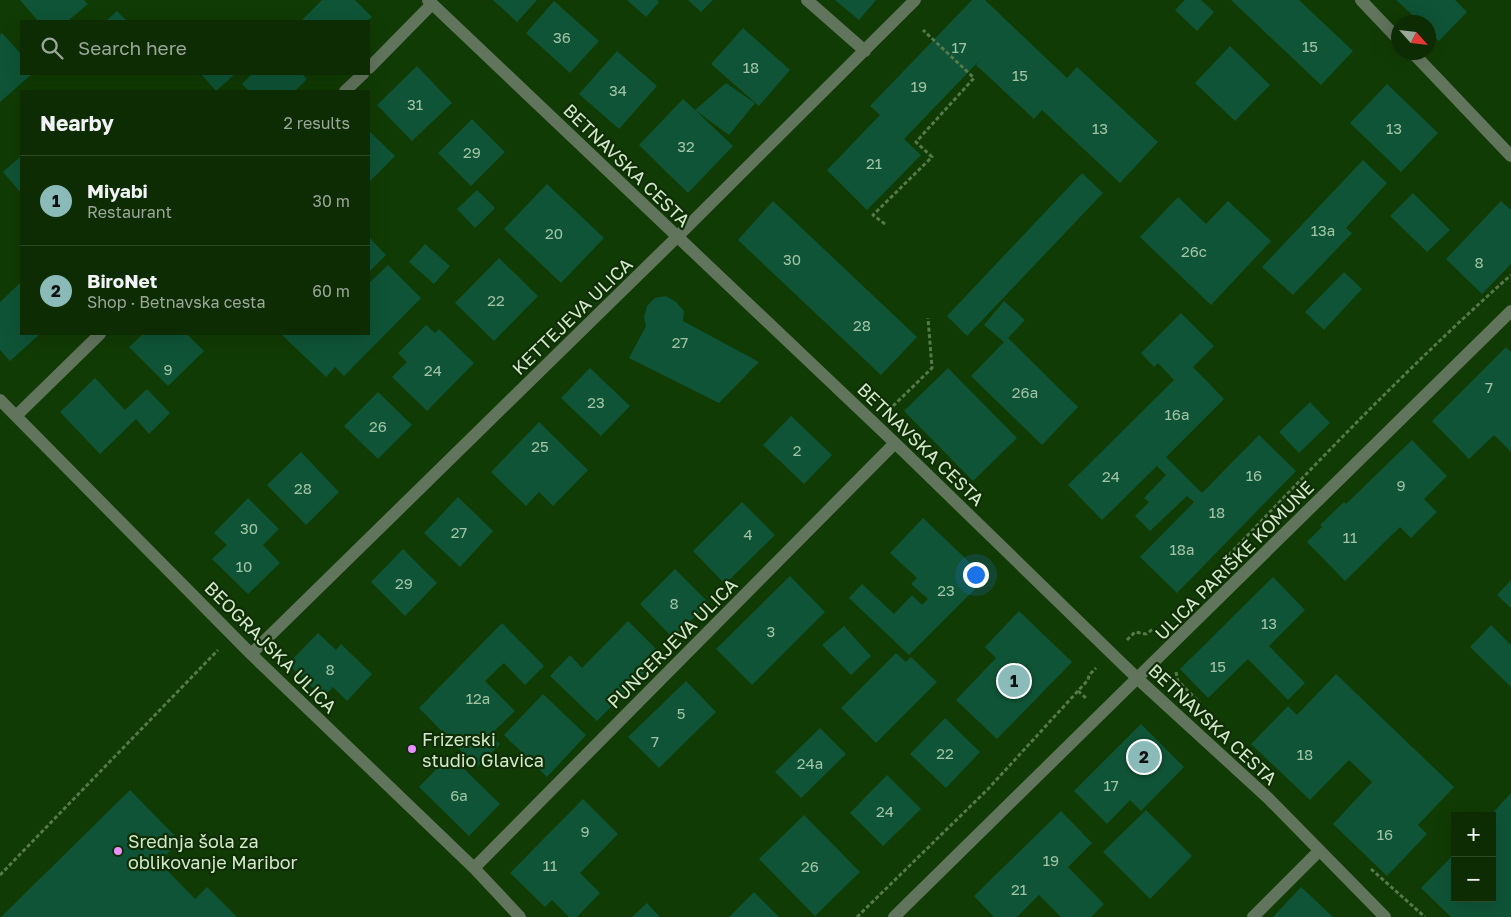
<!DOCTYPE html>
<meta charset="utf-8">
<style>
:root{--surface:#0d2c03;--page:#16340d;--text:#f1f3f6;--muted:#9aa79a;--line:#2d4825;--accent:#8bbbb9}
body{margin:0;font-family:"Golos Text",sans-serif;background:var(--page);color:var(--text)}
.controls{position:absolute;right:15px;bottom:15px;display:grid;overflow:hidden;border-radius:0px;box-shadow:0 5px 20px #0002}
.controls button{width:45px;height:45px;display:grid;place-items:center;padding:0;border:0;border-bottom:1px solid var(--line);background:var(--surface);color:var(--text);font:25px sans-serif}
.compass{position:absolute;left:1391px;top:15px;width:45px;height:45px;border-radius:50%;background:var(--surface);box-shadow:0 5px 20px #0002;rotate:117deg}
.you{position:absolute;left:975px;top:574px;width:18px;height:18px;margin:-12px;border:4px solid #fff;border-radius:50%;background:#1a73e8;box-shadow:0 0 0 8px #1a73e833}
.badge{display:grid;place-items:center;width:32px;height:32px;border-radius:50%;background:var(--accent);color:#111;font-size:16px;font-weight:700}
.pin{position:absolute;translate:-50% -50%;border:2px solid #fff;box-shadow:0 1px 5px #0006}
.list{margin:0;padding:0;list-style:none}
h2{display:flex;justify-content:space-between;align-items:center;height:65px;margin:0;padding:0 20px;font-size:21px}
h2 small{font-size:16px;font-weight:400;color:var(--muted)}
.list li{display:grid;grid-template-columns:32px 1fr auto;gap:15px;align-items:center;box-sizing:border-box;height:90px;padding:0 20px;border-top:1px solid var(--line)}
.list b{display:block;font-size:19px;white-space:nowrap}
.list p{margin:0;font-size:16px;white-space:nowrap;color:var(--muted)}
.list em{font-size:16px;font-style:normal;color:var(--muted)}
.icon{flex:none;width:28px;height:28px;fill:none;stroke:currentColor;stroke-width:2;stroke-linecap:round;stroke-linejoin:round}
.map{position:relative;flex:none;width:1511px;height:917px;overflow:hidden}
.search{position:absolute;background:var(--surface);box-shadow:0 5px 20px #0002;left:20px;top:20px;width:350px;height:55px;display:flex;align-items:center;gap:12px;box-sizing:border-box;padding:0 18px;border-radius:0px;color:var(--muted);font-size:19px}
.panel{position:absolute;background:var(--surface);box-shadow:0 5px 20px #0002;left:20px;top:90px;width:350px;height:245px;border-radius:0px}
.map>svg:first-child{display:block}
.building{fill:#0f5436}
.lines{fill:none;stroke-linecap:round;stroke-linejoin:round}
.path{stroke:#56794b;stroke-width:3;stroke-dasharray:4 2.5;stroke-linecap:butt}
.minor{stroke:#61745c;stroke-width:12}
.poi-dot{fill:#e88eff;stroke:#102e06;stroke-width:2}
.labels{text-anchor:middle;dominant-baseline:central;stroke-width:4.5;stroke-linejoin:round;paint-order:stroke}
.number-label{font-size:15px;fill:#a1c4a6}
.street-label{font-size:18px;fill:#d2e9cc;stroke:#102e06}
.poi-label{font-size:18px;fill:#d2e9cc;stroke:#102e06;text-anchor:start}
</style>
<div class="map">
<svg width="1511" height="917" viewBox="0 0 1511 917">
<rect width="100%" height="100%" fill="#113b04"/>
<path class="building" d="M20 0H84L88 4 68 21H38Z
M322 0H355L372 17 367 21H301Z
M493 0H537L517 22Z
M627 0H657L659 2 646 17Z
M688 0H713L701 12Z
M835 0H876L859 20Z
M972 0H985L1067 78 1077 67 1158 142 1120 183 1042 110 1034 119 976 65 981 59 904 139 921 155 867 210 827 170 880 115 870 106Z
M1185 0H1201L1214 12 1197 31 1175 10Z
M1231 0H1299L1353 51 1321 85Z
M1396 0H1455L1467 12 1439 41 1428 31V22H1420Z
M554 1 599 41 570 73 526 33Z
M117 11 127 21H106Z
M743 28 790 70 759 106 711 64Z
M2 33 21 54V74H32L0 102V35Z
M1230 46 1270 85 1235 121 1195 83Z
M617 51 657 86 619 129 579 94Z
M417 66 452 103 412 141 377 105Z
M201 74H235L216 91Z
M252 74H302L307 79 295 91H249L242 84Z
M726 83 755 103 729 135 695 110 733 146 688 193 639 145 683 99 695 110Z
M1387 84 1438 133 1401 172 1350 123Z
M472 119 505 152 471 186 438 153Z
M369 131 395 156 369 182Z
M21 156V193L3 172Z
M1363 160 1387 183 1346 228 1352 233 1293 295 1262 267Z
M1082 173 1103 193 967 336 947 316Z
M547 184 604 238 561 283 504 229Z
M477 190 495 208 475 228 457 209Z
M1413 193 1450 230 1427 252 1390 216Z
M1178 197 1206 224 1228 201 1271 241 1211 305 1140 237Z
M773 201 917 337 881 375 738 240Z
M1501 201 1511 210V264L1482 294 1446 259Z
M369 237 386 255 369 272Z
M425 244 450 266 434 284 409 262Z
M499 258 538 296 494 341 455 303Z
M388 265 421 298 344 376 335 367 326 377 281 334H369V283Z
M1344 272 1362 289 1324 330 1305 312Z
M21 282V334H40L10 361 0 350V302Z
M666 296 676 302 684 311 683 321 759 362 719 403 629 358 646 326 644 317 647 306 655 298Z
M1004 301 1025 320 1008 338 1078 407 1042 445 971 376 1004 342 984 325Z
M1181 313 1214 346 1193 367 1224 399 1166 457 1202 493 1259 435 1296 471 1177 593 1140 557 1194 502 1187 496 1150 531 1135 516 1149 502 1144 498 1166 475 1157 466 1102 520 1068 485 1174 380 1158 363 1154 367 1141 353Z
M426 325 435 333 439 329 474 363 427 411 392 377 407 362 398 353Z
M143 334H187L204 351 168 386 129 347Z
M1506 347 1511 352V452L1494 435 1469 459 1432 421Z
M590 368 630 406 601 436 561 398Z
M948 368 1017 438 973 481 904 411Z
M95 378 125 410 147 389 170 413 149 434 136 419 100 454 60 412Z
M378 392 412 425 378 459 344 426Z
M1310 402 1330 423 1299 453 1279 432Z
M791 416 832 455 804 484 763 445Z
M539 422 588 470 553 506 539 492 526 506 491 472Z
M1412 440 1447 476 1424 499 1437 512 1411 538 1400 527 1345 581 1307 542 1322 527 1320 525 1344 502 1346 504Z
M301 452 339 492 306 525 267 485Z
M458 497 493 531 460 567 424 533Z
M248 498 279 529 263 545 280 563 248 594 212 559 227 545 214 533Z
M742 502 775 535 725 584 693 551Z
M923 518 986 578 909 655 849 598 862 584 894 614 912 595 922 605 928 599 911 584 917 578 890 553Z
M403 549 437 583 405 616 371 582Z
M675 569 709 603 673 638 640 604Z
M790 576 825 612 752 685 716 649Z
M1273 577 1305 610 1269 646 1305 683 1288 700 1248 659 1208 698 1180 669Z
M1511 580V608L1497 595Z
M1019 611 1072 662 997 739 956 700 996 658 985 647Z
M628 621 662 655 597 721 550 676 570 655 582 668Z
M502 623 544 666 525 685 504 663 485 681 515 711 490 735 500 744 477 767 419 708Z
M1491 625 1511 645V687L1470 647Z
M844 626 871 656 851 675 822 645Z
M318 633 336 650 341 644 372 674 347 701 333 687 323 698 288 664Z
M896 653 906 662 911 657 937 682 876 743 841 708Z
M1336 674 1454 787 1418 825 1427 834 1387 876 1333 824 1372 782 1349 760 1310 800 1251 744 1288 706 1297 715Z
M686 681 716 712 659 768 628 737Z
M543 694 586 735 547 777 504 735Z
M945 718 980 752 946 788 910 754Z
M1141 724 1184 767 1141 811 1130 800 1107 824 1074 791Z
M820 728 846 754 801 798 775 772Z
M450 755 500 804 469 836 419 787Z
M887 775 921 809 883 846 850 813Z
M130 790 180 841 159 862 195 899 207 887 237 917H1Z
M1511 793V917H1451L1421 888 1455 853V898H1492V816H1490Z
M583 799 618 834 580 873 600 893 577 917H569L552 900 545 907 510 873Z
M1146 810 1192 856 1150 899 1103 852Z
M1061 811 1092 843 1068 867 1104 904 1091 917H1061L1039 895 1017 917H994L974 896Z
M804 815 860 872 815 916 759 859Z
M1301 887 1333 917H1273Z
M754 892 779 917H729Z
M647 903 660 917H632Z"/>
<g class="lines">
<path class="path" d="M885 224 873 215 932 157 916 142 974 78 923 30
M893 406 932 368 928 318
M1229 555C1320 459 1412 363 1511 275
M1127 640 1135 632 1146 634 1153 629
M1176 672 1178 681 1200 703
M1078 691 1087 699
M1371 869 1425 917
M0 875 218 650
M857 917 988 789 1088 680 1089 675 1096 668"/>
<path class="minor" d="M428 0 895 443 1138 679 1268 798 1385 917
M807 0 865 51
M1361 0 1398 39
M1412 52 1511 156
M369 68 432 4
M345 91 363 74
M0 400 251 654 474 868 520 917
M16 416 100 334
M251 654 677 237 915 0
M474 868 895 443
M894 917 1511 311
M1253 917 1319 851"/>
</g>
<g class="poi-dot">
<circle cx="412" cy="749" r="5"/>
<circle cx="118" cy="851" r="5"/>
</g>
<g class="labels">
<g class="number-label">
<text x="562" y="37">36</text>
<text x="1310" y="46">15</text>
<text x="959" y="47">17</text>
<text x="751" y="67">18</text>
<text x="1020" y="75">15</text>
<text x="919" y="86">19</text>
<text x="618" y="90">34</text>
<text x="415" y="104">31</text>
<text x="1100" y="128">13</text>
<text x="1394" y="128">13</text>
<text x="686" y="146">32</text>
<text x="472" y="152">29</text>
<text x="874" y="163">21</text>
<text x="1323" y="230">13a</text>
<text x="554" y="233">20</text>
<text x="1194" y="251">26c</text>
<text x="792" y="259">30</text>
<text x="1479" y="262">8</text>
<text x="496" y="300">22</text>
<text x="862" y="325">28</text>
<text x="680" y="342">27</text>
<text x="168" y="369">9</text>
<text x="433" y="370">24</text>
<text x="1489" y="387">7</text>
<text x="1025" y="392">26a</text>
<text x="596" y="402">23</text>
<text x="1177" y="414">16a</text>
<text x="378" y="426">26</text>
<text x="540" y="446">25</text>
<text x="797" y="450">2</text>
<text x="1254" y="475">16</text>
<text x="1111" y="476">24</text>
<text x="1401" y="485">9</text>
<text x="303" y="488">28</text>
<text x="1217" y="512">18</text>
<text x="249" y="528">30</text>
<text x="459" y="532">27</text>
<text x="748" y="534">4</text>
<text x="1350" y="537">11</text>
<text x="1182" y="549">18a</text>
<text x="244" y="566">10</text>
<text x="404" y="583">29</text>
<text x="946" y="590">23</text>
<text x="674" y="603">8</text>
<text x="1269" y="623">13</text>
<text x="771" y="631">3</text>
<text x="1218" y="666">15</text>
<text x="330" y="669">8</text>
<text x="478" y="698">12a</text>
<text x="681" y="713">5</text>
<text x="655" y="741">7</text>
<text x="945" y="753">22</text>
<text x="1305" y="754">18</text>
<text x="810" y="763">24a</text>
<text x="1111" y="785">17</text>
<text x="459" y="795">6a</text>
<text x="885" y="811">24</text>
<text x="585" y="831">9</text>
<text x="1385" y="834">16</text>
<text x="1051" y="860">19</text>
<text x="550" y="865">11</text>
<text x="810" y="866">26</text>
<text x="1019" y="889">21</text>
</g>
<g class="street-label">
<text transform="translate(627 165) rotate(44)">BETNAVSKA CESTA</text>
<text transform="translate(572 316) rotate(-44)">KETTEJEVA ULICA</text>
<text transform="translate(921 444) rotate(44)">BETNAVSKA CESTA</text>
<text transform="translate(1234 560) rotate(-45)">ULICA PARIŠKE KOMUNE</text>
<text transform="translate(672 643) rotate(-45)">PUNCERJEVA ULICA</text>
<text transform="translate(271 647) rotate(45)">BEOGRAJSKA ULICA</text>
<text transform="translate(1213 724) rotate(43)">BETNAVSKA CESTA</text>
</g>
<g class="poi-label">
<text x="422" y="739">Frizerski<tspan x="422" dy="21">studio Glavica</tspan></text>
<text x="128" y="841">Srednja šola za<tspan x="128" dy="21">oblikovanje Maribor</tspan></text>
</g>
</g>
</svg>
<div class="controls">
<button>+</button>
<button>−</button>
</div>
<svg class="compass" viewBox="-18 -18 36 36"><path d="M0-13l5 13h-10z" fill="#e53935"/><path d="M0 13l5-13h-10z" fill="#9aa79a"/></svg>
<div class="you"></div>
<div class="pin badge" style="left:1014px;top:681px">1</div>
<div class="pin badge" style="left:1144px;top:757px">2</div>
<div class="search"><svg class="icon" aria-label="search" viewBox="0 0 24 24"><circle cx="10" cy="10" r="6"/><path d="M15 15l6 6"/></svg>Search here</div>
<section class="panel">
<h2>Nearby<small>2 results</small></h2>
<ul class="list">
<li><span class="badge">1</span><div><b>Miyabi</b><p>Restaurant</p></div><em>30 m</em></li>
<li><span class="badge">2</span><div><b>BiroNet</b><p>Shop · Betnavska cesta</p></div><em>60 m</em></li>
</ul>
</section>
</div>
